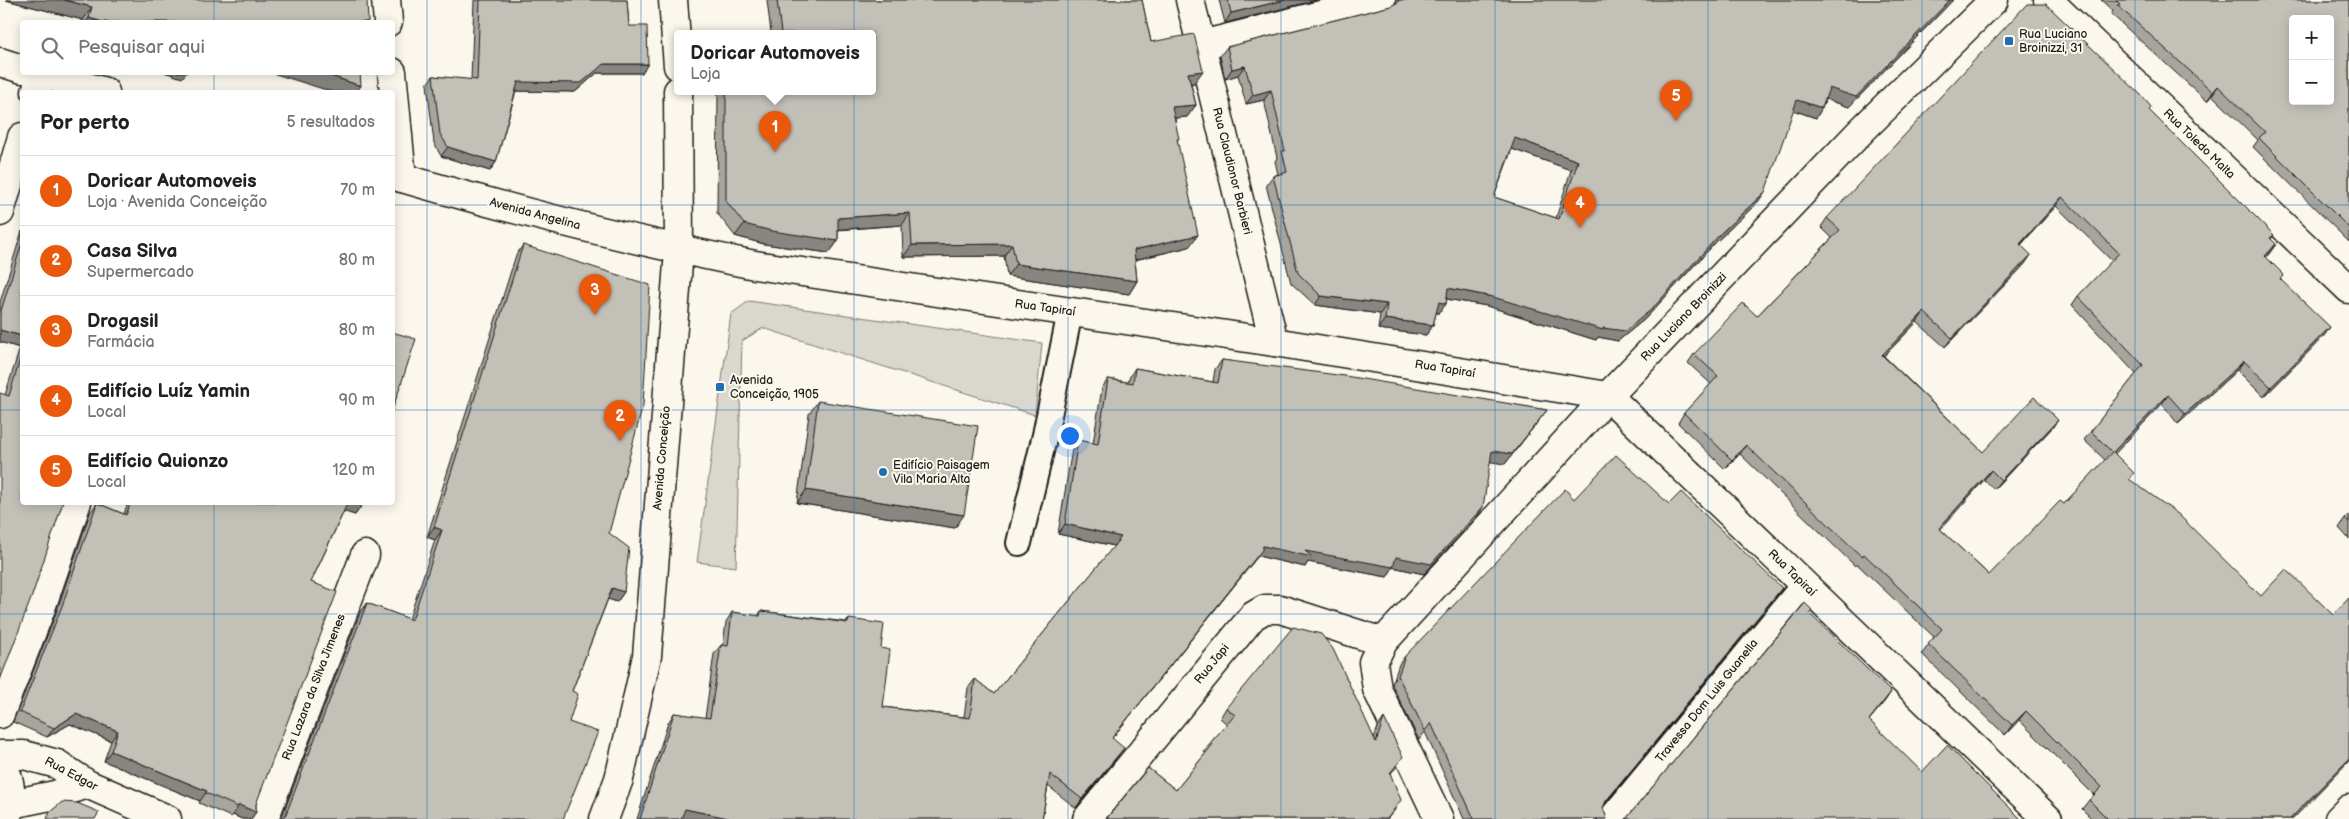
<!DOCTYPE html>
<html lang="pt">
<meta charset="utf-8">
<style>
:root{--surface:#fff;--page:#f2f2f2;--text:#202124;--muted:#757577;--line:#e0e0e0;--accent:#ea580c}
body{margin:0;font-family:"Balsamiq Sans",sans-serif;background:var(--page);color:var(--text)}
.controls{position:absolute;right:15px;top:15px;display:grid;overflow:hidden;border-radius:5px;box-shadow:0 2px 12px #0003}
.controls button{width:45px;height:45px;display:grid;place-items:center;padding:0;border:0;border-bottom:1px solid var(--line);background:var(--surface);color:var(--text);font:25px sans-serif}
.you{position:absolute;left:1069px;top:435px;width:18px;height:18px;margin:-12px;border:4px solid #fff;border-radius:50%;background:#1a73e8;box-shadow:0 0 0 8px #1a73e833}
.badge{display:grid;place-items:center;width:32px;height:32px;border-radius:50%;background:var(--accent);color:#fff;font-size:16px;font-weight:700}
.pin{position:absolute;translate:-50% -41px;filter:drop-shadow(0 1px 2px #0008)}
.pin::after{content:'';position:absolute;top:26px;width:18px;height:15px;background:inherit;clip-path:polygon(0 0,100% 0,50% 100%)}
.popup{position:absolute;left:674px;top:30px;width:202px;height:65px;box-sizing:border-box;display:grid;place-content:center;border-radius:5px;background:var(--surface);filter:drop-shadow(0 1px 4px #0005);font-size:16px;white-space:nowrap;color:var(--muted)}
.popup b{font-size:19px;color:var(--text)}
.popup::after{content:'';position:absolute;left:50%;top:100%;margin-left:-10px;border:10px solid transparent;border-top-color:var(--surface)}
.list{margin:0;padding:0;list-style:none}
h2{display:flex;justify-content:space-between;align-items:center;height:65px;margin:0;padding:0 20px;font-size:21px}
h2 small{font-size:16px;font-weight:400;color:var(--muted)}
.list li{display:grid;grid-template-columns:32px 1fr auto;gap:15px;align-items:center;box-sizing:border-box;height:70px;padding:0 20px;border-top:1px solid var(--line)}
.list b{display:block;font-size:19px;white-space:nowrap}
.list p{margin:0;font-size:16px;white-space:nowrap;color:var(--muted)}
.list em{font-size:16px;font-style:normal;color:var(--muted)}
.icon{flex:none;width:28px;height:28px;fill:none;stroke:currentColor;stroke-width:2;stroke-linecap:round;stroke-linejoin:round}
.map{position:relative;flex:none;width:2349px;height:819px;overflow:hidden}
.search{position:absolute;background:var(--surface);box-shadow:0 2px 12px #0003;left:20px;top:20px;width:375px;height:55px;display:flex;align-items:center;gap:12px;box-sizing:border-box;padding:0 18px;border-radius:5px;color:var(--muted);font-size:19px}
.panel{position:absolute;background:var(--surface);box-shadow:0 2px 12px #0003;left:20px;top:90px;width:375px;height:415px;border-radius:5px}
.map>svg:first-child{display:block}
.green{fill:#dad7ce;stroke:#7b7a75}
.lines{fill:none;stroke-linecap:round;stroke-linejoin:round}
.service-casing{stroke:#1c1c1c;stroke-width:28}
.minor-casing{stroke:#1c1c1c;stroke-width:31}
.tertiary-casing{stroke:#1c1c1c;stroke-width:31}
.secondary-casing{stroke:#1c1c1c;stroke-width:31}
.service{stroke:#fbf7ec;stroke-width:24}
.minor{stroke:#fbf7ec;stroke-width:28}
.tertiary{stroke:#fbf7ec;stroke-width:28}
.secondary{stroke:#fbf7ec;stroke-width:28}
.wall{fill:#a8a59e;stroke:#1c1c1c;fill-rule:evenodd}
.shaded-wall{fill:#888681;stroke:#1c1c1c}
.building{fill:#c3c0b8;stroke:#1c1c1c;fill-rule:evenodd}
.grid{fill:none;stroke:#1f6fb2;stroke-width:1;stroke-opacity:0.55}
.poi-dot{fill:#1f6fb2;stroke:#fbf7ec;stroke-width:2}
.labels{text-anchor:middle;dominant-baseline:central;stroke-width:4;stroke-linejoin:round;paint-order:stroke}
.poi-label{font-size:12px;fill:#1c1c1c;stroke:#fbf7ec;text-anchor:start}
.street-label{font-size:12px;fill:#1c1c1c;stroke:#fbf7ec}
</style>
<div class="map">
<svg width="2349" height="819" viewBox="0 0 2349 819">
<rect width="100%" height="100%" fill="#fbf7ec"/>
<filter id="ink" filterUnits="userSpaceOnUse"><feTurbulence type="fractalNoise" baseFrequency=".02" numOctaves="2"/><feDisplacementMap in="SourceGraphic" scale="10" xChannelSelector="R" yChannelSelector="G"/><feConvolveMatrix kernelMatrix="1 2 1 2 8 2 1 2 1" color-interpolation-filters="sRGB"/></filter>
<g filter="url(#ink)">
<path class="green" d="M749 301 1042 343 1035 415 763 328 742 341 736 567 697 562 731 314Z"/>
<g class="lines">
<g class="service-casing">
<path id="service" d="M1019 543 1045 435 1070 312
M1610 819 1804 584"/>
</g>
<g class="minor-casing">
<path id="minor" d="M386 0 388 22
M1190 0 1274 342
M2048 0 2349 289
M1201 45 1381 0
M392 72 402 178
M36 92 41 74
M0 212 22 137
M1608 396 2048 819
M1383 642 1373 662 1377 689 1439 819
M0 714 40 611 77 502
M0 755H24L57 764 87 784 167 819
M11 804 55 795 87 784
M264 819 365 555"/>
</g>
<g class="tertiary-casing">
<path id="tertiary" d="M0 62 22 69
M35 72 105 92
M392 175C512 210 633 241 755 265L1274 342 1608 396
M0 761C12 779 13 800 6 819
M1087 819 1253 616 1265 609H1280L1383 642 1608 396 1861 131 1994 0
M2339 819 2349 809"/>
</g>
<g class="secondary-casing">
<path id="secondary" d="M673 0 678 66
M604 819 619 779 647 656 679 251 678 91"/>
</g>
<use href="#service" class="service"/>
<use href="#minor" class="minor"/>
<use href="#tertiary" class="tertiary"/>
<use href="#secondary" class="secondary"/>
</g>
<path class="wall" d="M6 0 368 22H82L83 20Z
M474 0H627L629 26 642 73H597L575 92 516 91 496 162 490 171 441 156 434 143 427 84 433 76 471 80Z
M767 0H1142L1151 42 1194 83 1191 84 1196 105 1187 117 1175 118 1189 247 1135 260 1137 281 1129 294 1007 276 1004 256 903 257 902 225 838 230V241L829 253 764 244 735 236 717 213 718 91H872V33H771Z
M1219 0H1317L1225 23Z
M1396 0H1953L1849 107 1826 99 1822 108 1816 118 1793 110 1758 202 1716 242 1645 319 1618 341 1598 337 1596 340 1487 306 1446 299V304L1439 313H1436L1433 325 1426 335 1378 329 1380 314 1315 305 1291 283 1266 185 1273 176 1278 174 1275 161 1277 158 1264 100 1246 104 1238 75 1225 79 1220 56 1227 47 1391 6 1396 3ZM1512 149 1571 170 1556 218 1494 197Z
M2101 0H2349V242L2253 147 2258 140 2212 95 2207 101 2111 14 2113 11Z
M2149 110 2274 235 2271 239 2276 244 2266 257 2281 280 2324 336 2264 397 2237 370 2178 424 2162 404 2114 454 2130 480 2293 819H2092L2082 809 2089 800 2094 795 2019 720 2005 735 1922 654 1934 637 1857 564 1855 566 1740 454 1725 469 1678 423 1684 413 1711 384 1688 363 1694 354 1757 316 1832 238 1821 227 1827 218ZM2056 206 2112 261 2078 296 2072 305 2136 374 2084 440 2105 460 2064 504 1989 575 1940 529 1984 480 1994 489 2051 429 2058 420 1983 452 1884 356 1917 322 1945 347 2025 264 2021 245Z
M22 231V502L5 395 20 348 0 342V302Z
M523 245 609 533 624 592 617 602 608 599 572 691 569 722 563 819H281L360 613 367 603 409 619 435 540 427 537 516 255Z
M1222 360 1547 410 1505 464 1490 461 1477 517 1424 574 1393 567 1387 577 1308 562 1305 567 1258 556 1112 738 1117 757 1076 808 1048 786 1042 819H637L668 723 674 713 705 718 714 654 721 645H723L726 622 732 612 758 616 761 611 846 622 849 619 881 648 883 707 964 717 968 688 975 679 994 694 1114 546 1058 534 1072 449 1078 440 1093 443 1102 388 1108 379 1128 382 1129 378 1135 368 1213 382 1215 369Z
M818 401 955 528 797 503 809 414Z
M1574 499 1669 504 1782 588 1776 597 1604 804 1603 808 1607 819H1464L1425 732 1419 740 1392 685 1399 664 1405 656Z
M128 502H362V505L355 515 344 511 311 582 256 804V812L251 819H242L233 815 231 817 199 803 200 801 104 761 111 741 70 724 47 737 13 722 55 616 90 513 97 503 124 514Z
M2349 515V539L2339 528 2345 519Z
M1226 708 1374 738 1378 727 1384 718 1397 767 1390 774 1395 810 1387 819H1106L1148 768 1176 790 1206 753 1204 752 1211 742 1227 724 1220 718Z"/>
<path class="shaded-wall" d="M6 0H64L92 7 83 20Z
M1285 0H1317L1225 23 1231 13Z
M1950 0H1953L1849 107 1822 98 1829 88Z
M89 18 103 22H86Z
M604 64H648L642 73H597L575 92 512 91 518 82Z
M1245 66 1238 75 1225 79 1232 69Z
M1203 71 1194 83 1179 85 1188 73Z
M164 72H187L182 78Z
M269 72H319L361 86 356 92H333Z
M2218 86 2212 95 2207 101 2213 92Z
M1271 90 1264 100 1246 104 1253 95Z
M1797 100 1822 108 1816 118 1790 109Z
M1196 105 1187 117 1164 119 1172 107Z
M1515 138 1578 161 1571 170 1509 148Z
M448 147 496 162 490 171 441 156Z
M1765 192 1758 202 1716 242 1645 319 1618 341 1598 337 1596 340 1487 306 1441 298 1448 288 1493 297 1722 232Z
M2062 197 2056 206 2013 253 2020 244Z
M910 213 902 225 829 230 838 218Z
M744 224 838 241 829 253 764 244 735 236Z
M1198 235 1189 247 1125 262 1134 250Z
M1012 244 1004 256 903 257 912 245Z
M2276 244 2269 254 2259 265 2265 256Z
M2031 255 2025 264 1945 347 1952 338Z
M1016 264 1137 281 1129 294 1007 276Z
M1321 296 1387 304 1380 314 1315 305Z
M1439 302 1446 304 1439 313 1433 312Z
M1924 312 1917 322 1876 364 1882 355Z
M1385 319 1433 325 1426 335 1378 329Z
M2330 327 2324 336 2264 397 2271 387Z
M0 330 22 336V344L20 348 0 342Z
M2244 361 2237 370 2178 424 2185 414Z
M2168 395 2162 404 2107 462 2113 452Z
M1547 410 1505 464 1485 461 1492 451Z
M2058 420 2051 429 1994 489 2001 480Z
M1746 445 1740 454 1725 469 1732 460Z
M1991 470 1984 480 1933 538 1939 528Z
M806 490 964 515 955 528 797 503Z
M348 502H354L362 505 355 515 342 511Z
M1483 507 1477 517 1424 574 1393 567 1387 577 1308 562 1305 567 1258 556 1105 747 1263 546 1305 551 1396 557Z
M1065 524 1121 537 1115 546 1058 534Z
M434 527 442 530 435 540 427 537Z
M612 588 624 592 617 602 605 598Z
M1782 588 1776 597 1599 810 1606 801Z
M1891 692 1885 701 1862 729 1869 720Z
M2026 711 2019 720 2005 735 2012 725Z
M76 714 118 731 111 741 70 724 47 737 54 728Z
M1124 748 1117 757 1076 808 1082 799Z
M111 751 207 791 200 801 104 761Z
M2349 759V761L2293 819H2290Z
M239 805 256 812 251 819H242L233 815Z
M685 809 733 819H682L678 818Z"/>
<path class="building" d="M64 0H367L368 22H103L89 18 92 7Z
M480 0H627L629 26H647L648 64H604L581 83 518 82 496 162 448 147 440 134 433 76 477 80Z
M777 0H1142L1151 42 1194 34 1203 71 1188 73 1196 105 1172 107 1179 139H1177L1198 235 1134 250 1137 281 1016 264 1012 244 912 245 910 213 838 218V241L772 231 744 224 726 201V91H872V33H781Z
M1228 0H1285L1231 13Z
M1399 0H1950L1856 97 1829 88 1822 108 1797 100 1765 192 1722 232 1652 309 1625 331 1603 328V330L1493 297 1448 288 1446 304 1439 302 1433 325 1385 319 1387 304 1321 296 1298 273 1273 176 1287 172 1282 151H1285L1271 90 1253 95 1245 66 1232 69 1227 47 1391 6 1398 2ZM1515 138 1578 161 1559 219 1494 197Z
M2116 0H2349V228L2259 138 2265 132 2218 86 2213 92 2117 5H2121ZM2293 19H2330V101H2293Z
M2027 4H2046L2142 96 2151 107 2149 110 2274 235 2270 238 2276 244 2265 256 2284 275 2280 279 2330 327 2271 387 2244 361 2185 414 2168 395 2113 452 2134 473 2129 479 2178 514 2261 596 2286 569 2333 615 2349 598V759L2290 819H2108L2089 800 2102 787 2026 711 2012 725 1928 644 1942 629 1864 554 1862 557 1746 445 1732 460 1684 413 1718 376 1694 354 1743 303 1757 316 1840 230 1827 218ZM2062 197 2119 253 2078 296 2143 365 2091 431 2112 452 2064 504 2060 501 1989 575 1939 528 1991 470 2001 480 2058 420 2034 397 1983 452 1882 355 1924 312 1952 338 2031 255 2020 244Z
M319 72H360L361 86Z
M22 243V336L0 330V314Z
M523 245 650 285 643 405 609 533 629 548 624 592 612 588 572 691 578 694 569 722 598 732 563 819H282L286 814 367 603 412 620 442 530 434 527Z
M392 332 416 339 392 411Z
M22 353V502H63L32 596 0 680V393L9 396Z
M1222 360 1345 376 1547 410 1512 454 1492 451 1483 507 1431 564 1396 557 1393 567 1305 551 1312 557 1263 546 1262 550 1112 738 1124 748 1082 799 1050 774 1042 819H733L685 809 681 819H640L674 713 710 718 721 645 728 646 732 612 760 616 761 611 848 623 849 619 884 624 881 648 890 650 883 707 970 718 975 679 994 694 1121 537 1065 524 1078 440 1098 444 1108 379 1133 383 1135 368 1218 383Z
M818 401 978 426 964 515 806 490Z
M1616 455 1669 504 1681 492 1782 588 1606 801 1603 808 1607 819H1474L1431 723 1425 731 1398 676 1405 656 1565 489 1574 499Z
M131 502H348L311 582 337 592 256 804V812L239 805 238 807 206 793 207 791 111 751 118 731 76 714 54 728 20 712 62 606 97 503 126 515Z
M354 502H362V505Z
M2349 515V523L2345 519Z
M1805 603 1812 610 1810 614 1891 692 1869 720 1922 772 1947 745 2021 819H1626Z
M1293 627 1321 634 1333 649 1376 742 1384 718 1403 757 1390 773 1401 800 1387 819H1109L1107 818 1148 768 1176 790 1213 744 1211 742 1235 715 1226 708Z
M62 802 77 803 99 812 95 819H47L50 812Z"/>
</g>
<path class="grid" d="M214 0V22M427 0V819M641 0V819M854 0V819M1068 0V819M1281 0V819M1495 0V819M1708 0V819M1922 0V819M2135 0V819M214 72V92M0 205H22M392 205H2349M0 410H22M392 410H2349M214 502V819M0 614H2349"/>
<g class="poi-dot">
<rect x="2004" y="36" width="10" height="10" rx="2.5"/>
<rect x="715" y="382" width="10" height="10" rx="2.5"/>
<circle cx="883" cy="472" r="5"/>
</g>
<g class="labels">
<g class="poi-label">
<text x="2019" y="34">Rua Luciano<tspan x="2019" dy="14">Broinizzi, 31</tspan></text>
<text x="730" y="380">Avenida<tspan x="730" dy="14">Conceição, 1905</tspan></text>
<text x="893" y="465">Edifício Paisagem<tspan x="893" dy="14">Vila Maria Alta</tspan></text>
</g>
<g class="street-label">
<text transform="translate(2199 144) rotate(44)">Rua Toledo Malta</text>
<text transform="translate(1232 171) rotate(76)">Rua Claudionor Barbieri</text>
<text transform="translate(535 214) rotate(15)">Avenida Angelina</text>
<text transform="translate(1045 308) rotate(8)">Rua Tapiraí</text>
<text transform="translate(1684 317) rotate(-46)">Rua Luciano Broinizzi</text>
<text transform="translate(1445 369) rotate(9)">Rua Tapiraí</text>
<text transform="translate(662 458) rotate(-85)">Avenida Conceição</text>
<text transform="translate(1792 573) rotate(44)">Rua Tapiraí</text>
<text transform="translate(1212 664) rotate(-51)">Rua Japi</text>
<text transform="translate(314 687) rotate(-69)">Rua Lazara da Silva Jimenes</text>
<text transform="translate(1707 701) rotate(-51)">Travessa Dom Luis Guanella</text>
<text transform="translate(71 774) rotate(28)">Rua Edgar</text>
</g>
</g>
</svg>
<div class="controls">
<button>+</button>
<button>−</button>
</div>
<div class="you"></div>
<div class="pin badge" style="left:775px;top:152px">1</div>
<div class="popup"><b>Doricar Automoveis</b>Loja</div>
<div class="pin badge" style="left:620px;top:441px">2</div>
<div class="pin badge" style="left:595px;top:315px">3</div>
<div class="pin badge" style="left:1580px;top:228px">4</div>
<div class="pin badge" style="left:1676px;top:121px">5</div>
<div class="search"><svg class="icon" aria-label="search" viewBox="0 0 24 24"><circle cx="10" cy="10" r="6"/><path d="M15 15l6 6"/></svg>Pesquisar aqui</div>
<section class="panel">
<h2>Por perto<small>5 resultados</small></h2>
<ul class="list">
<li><span class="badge">1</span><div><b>Doricar Automoveis</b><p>Loja · Avenida Conceição</p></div><em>70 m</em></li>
<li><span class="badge">2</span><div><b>Casa Silva</b><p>Supermercado</p></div><em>80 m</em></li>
<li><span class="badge">3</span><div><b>Drogasil</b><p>Farmácia</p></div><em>80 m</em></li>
<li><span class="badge">4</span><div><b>Edifício Luíz Yamin</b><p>Local</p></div><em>90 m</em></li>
<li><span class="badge">5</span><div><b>Edifício Quionzo</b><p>Local</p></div><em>120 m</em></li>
</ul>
</section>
</div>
